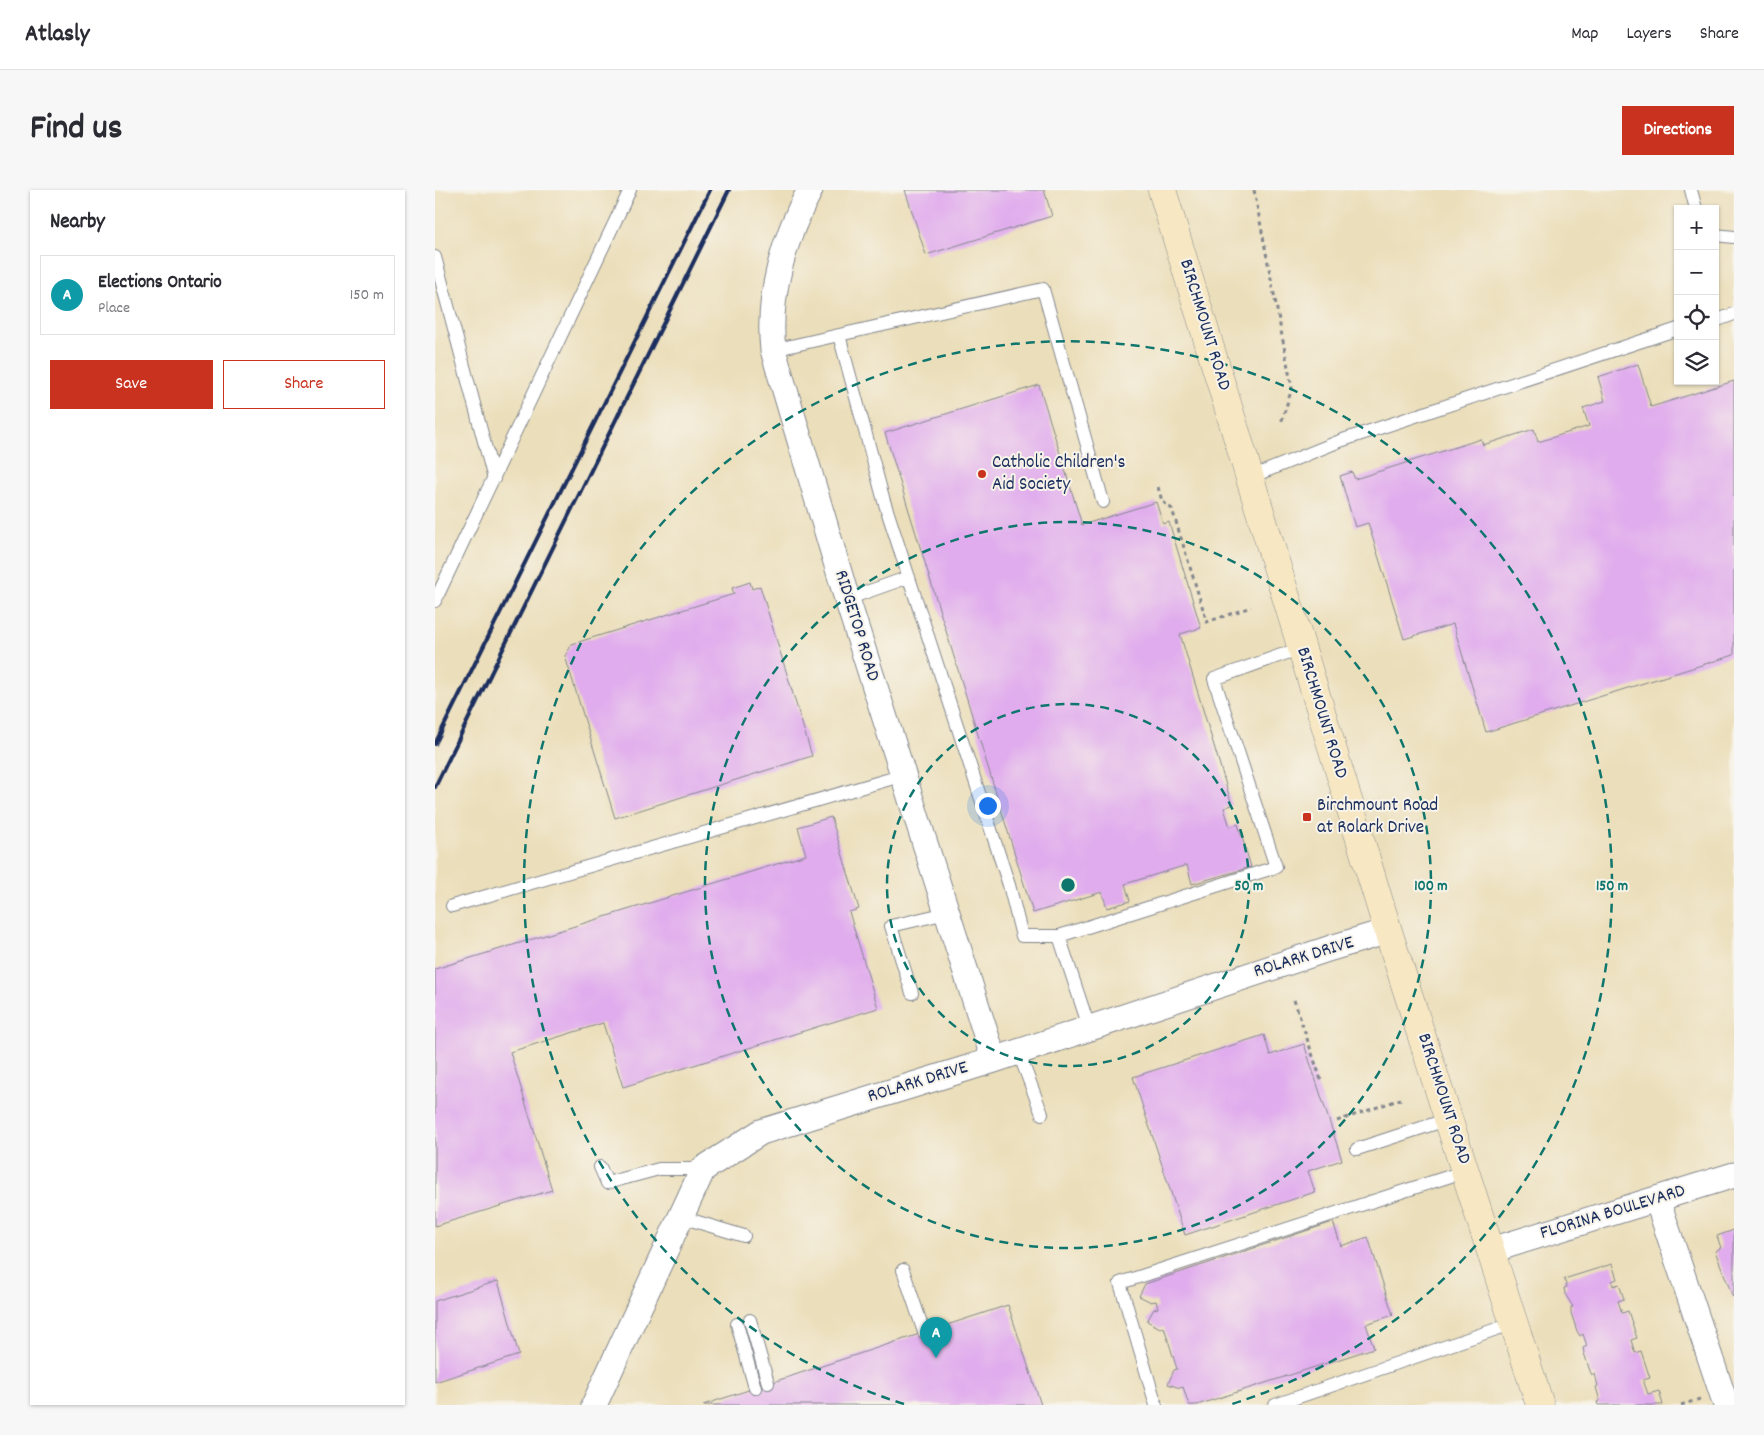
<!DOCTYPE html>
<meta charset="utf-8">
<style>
:root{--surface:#fff;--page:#f7f7f7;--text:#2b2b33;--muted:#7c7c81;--line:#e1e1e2;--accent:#c8321e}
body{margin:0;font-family:Dekko,sans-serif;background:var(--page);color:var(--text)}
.controls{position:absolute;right:15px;top:15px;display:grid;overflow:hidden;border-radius:0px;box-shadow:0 1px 4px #0004}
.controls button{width:45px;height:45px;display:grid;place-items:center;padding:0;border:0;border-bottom:1px solid var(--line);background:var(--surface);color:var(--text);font:25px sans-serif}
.you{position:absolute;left:552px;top:615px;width:18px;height:18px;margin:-12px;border:4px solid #fff;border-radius:50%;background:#1a73e8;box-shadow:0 0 0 8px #1a73e833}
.badge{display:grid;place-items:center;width:32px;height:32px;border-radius:50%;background:var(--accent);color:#fff;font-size:16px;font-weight:700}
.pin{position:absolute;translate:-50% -41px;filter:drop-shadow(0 1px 2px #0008)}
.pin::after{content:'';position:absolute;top:26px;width:18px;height:15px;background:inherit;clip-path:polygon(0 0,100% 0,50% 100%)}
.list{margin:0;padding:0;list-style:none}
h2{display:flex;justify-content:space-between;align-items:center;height:65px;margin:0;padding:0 20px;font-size:21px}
h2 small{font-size:16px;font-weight:400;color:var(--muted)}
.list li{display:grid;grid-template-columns:32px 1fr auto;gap:15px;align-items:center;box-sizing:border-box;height:80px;margin:0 10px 10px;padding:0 10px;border:1px solid var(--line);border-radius:0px}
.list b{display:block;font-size:19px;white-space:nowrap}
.list p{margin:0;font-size:16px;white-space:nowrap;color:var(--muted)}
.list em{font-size:16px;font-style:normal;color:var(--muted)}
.actions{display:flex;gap:10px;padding:15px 20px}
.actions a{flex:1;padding:11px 0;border:1px solid var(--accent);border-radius:0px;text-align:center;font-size:18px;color:var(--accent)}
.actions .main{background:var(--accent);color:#fff}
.icon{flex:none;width:28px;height:28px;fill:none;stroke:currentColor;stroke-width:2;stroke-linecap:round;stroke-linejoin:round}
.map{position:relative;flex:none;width:1299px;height:1215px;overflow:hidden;border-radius:0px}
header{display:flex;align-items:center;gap:30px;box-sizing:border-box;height:70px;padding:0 25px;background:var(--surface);border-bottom:1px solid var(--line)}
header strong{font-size:24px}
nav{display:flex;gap:28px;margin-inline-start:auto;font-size:18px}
.intro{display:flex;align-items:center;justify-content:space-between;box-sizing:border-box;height:120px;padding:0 30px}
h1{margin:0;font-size:35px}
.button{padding:12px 22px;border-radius:0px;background:var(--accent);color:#fff;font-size:18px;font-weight:700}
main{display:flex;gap:30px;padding:0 30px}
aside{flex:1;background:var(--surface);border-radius:0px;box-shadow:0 1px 4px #0004}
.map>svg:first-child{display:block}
.building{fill:#e0aced}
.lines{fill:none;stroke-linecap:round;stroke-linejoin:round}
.lane-casing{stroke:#83868c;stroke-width:14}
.street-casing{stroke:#83868c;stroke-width:27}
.secondary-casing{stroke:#83868c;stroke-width:29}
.path{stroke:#83868c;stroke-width:3;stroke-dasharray:4 4;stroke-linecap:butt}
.lane{stroke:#fff;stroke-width:12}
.street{stroke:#fff;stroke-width:25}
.secondary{stroke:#f7e8c3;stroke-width:28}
.rail{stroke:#1b2f5e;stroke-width:4}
.ring{fill:none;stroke:#0f766e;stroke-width:2.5;stroke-dasharray:9 6}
.poi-dot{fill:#c8321e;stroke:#f7f3e8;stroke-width:2}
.labels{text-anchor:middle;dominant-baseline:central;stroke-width:4;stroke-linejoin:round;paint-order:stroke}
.street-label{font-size:19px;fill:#1b2f5e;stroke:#f7f3e8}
.poi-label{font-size:19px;fill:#1b2f5e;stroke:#f7f3e8;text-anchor:start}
.centre{fill:#0f766e;stroke:#f7f3e8;stroke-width:2.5}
.ring-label{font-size:15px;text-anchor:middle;font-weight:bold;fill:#0f766e;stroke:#f7f3e8;stroke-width:4;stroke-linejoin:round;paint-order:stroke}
</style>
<header>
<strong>Atlasly</strong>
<nav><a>Map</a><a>Layers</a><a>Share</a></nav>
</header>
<div class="intro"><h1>Find us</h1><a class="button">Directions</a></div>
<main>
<aside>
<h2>Nearby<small></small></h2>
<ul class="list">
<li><span class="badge" style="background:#0f9aa8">A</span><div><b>Elections Ontario</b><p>Place</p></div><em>150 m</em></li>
</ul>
<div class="actions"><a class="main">Save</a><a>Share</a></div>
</aside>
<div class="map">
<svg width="1299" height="1215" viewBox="0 0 1299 1215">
<rect width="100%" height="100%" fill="#f7f3e8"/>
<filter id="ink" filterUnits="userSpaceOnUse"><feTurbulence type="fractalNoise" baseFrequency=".02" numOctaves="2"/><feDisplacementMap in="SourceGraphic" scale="10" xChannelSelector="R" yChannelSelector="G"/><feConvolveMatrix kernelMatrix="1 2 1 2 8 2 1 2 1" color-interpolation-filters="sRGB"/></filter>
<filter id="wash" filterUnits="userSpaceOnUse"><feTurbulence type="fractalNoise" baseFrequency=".0096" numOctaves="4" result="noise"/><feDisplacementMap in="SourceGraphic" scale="20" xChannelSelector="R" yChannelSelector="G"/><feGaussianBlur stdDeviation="1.12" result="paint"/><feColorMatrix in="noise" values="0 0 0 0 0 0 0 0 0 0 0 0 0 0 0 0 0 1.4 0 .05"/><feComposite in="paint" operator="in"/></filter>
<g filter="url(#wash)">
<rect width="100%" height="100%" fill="#ebdeba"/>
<g id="blocks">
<path class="building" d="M470 0H609L617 26 491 65Z
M1203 174 1216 217 1299 191V465L1051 542 1018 434 969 449 933 333 920 337 905 286 917 282 920 289 1046 249 1048 255 1099 239 1103 252 1154 236 1148 218 1170 211 1163 187Z
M604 195 647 335 721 312 728 334 734 332 766 438 745 444 797 615 789 618 795 637 803 634 816 677 757 694 752 675 690 694 695 711 672 718 667 702 598 723 450 243Z
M315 392 317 399 325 396 377 566 180 628 130 466 137 454 299 404 297 398Z
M396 627 424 719 414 722 443 818 188 897 168 833 75 862 117 1000 0 1036V779L371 665 363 637Z
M829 845 835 865 869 854 907 970 873 981 880 1002 750 1045 698 887Z
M898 1032 906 1056 933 1047 958 1125 931 1134 939 1158 762 1215H754L748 1197 745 1198 733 1194 739 1180 742 1179 729 1137 725 1138 712 1131 719 1119 723 1118 721 1111 716 1112 704 1106 710 1094Z
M1299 1040V1106L1298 1107 1280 1061 1286 1058 1282 1046Z
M1177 1074 1182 1089 1177 1091 1178 1096 1184 1094 1189 1109 1183 1111 1187 1123 1193 1121 1202 1148 1196 1150 1200 1163 1206 1161 1215 1188 1208 1190 1213 1204 1224 1201 1228 1215H1163L1162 1212 1165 1211 1161 1197 1163 1196 1160 1184 1157 1185 1155 1181 1149 1163 1148 1158 1152 1156 1148 1144 1145 1146 1142 1141 1136 1123V1117H1138L1130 1104 1129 1098 1132 1097 1129 1089Z
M63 1091 84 1165 0 1192V1111Z
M573 1115 606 1215H268Z"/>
</g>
</g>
<g filter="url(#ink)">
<use href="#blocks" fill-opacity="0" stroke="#83868c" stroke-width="1"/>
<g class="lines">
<g class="lane-casing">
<path id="lane" d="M1256 0 1261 19
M1280 45 1299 47
M0 67 59 289
M1280 131 1299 124
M404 145 608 99 668 312
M338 160 404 145 449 311 574 695 587 746H624
M816 287 905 251 1243 139
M412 409 474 387
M0 411 195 0
M17 716 469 585
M477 803 456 736 512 723
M654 837 624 746 841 677 779 489 866 458
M583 861 607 924
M922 959 1014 929
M165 977 172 993 224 979H268
M246 1027 309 1046
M468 1080 489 1142
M315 1130 333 1193
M302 1134 320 1198
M721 1215 685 1093 1031 981
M840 1215 1079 1133"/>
</g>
<g class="street-casing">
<path id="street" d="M375 0C349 48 332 106 338 160L412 409 559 870
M1222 1009 1291 1215
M1057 1060 1299 985
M159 1215 268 979 326 942 559 870 896 758 953 741"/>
</g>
<g class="secondary-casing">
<path id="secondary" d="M727 0 953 741 1105 1215"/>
</g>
<path class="path" d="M819 0 857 198 846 233
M723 297 727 311 737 319 772 432 816 417
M859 810 887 893
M902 931 966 909
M1246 1215 1265 1209"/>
<use href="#lane" class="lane"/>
<use href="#street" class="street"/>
<use href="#secondary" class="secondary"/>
<path class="rail" d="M0 554 275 0
M0 597 294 0"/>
</g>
</g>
<g class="ring">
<circle cx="633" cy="695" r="181"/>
<circle cx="633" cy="695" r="363"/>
<path d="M469 1214A544 544 0 1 1 797 1214"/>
</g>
<g class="poi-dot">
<circle cx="547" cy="284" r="5"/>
<rect x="867" y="622" width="10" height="10" rx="2.5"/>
</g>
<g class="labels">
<g class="street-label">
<text transform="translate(769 135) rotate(73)">BIRCHMOUNT ROAD</text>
<text transform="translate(421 436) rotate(73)">RIDGETOP ROAD</text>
<text transform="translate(886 523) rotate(73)">BIRCHMOUNT ROAD</text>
<text transform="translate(869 768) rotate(-17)">ROLARK DRIVE</text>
<text transform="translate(483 893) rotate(-17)">ROLARK DRIVE</text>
<text transform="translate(1008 909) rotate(72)">BIRCHMOUNT ROAD</text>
<text transform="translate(1178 1023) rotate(-17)">FLORINA BOULEVARD</text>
</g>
<g class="poi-label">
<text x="557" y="273">Catholic Children's<tspan x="557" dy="22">Aid Society</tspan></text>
<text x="882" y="616">Birchmount Road<tspan x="882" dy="22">at Rolark Drive</tspan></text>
</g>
</g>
<circle cx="633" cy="695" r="8" class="centre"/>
<g class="ring-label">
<text x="814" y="700">50 m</text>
<text x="996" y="700">100 m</text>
<text x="1177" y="700">150 m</text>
</g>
</svg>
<div class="controls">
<button>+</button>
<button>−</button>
<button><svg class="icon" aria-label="locate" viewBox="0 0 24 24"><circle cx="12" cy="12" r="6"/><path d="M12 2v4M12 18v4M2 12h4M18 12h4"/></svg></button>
<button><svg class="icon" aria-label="layers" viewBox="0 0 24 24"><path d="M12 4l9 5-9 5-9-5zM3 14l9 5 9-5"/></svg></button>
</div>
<div class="you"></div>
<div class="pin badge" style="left:501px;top:1168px;background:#0f9aa8">A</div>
</div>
</main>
